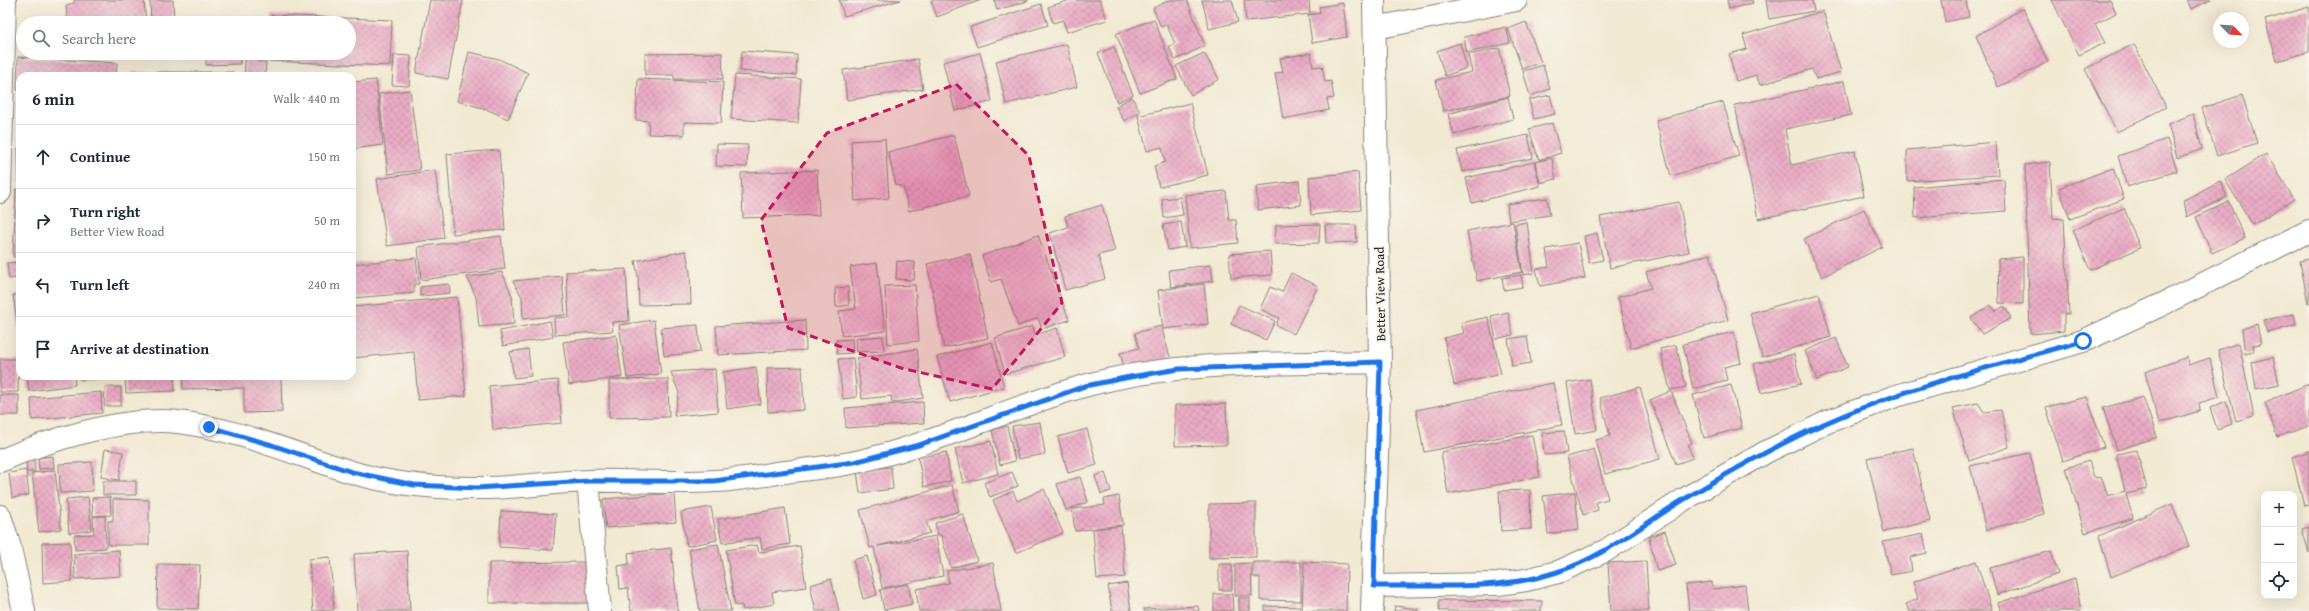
<!DOCTYPE html>
<meta charset="utf-8">
<style>
:root{--surface:#fff;--page:#f6f6f7;--text:#1f2937;--muted:#747a83;--line:#e0e1e3}
body{margin:0;font-family:"Gentium Book Plus",serif;background:var(--page);color:var(--text)}
.controls{position:absolute;right:12px;bottom:12px;display:grid;overflow:hidden;border-radius:8px;box-shadow:0 4px 16px #0002}
.controls button{width:36px;height:36px;display:grid;place-items:center;padding:0;border:0;border-bottom:1px solid var(--line);background:var(--surface);color:var(--text);font:20px sans-serif}
.compass{position:absolute;left:2213px;top:12px;width:36px;height:36px;border-radius:50%;background:var(--surface);box-shadow:0 4px 16px #0002;rotate:115deg}
.stop{position:absolute;width:12px;height:12px;margin:-9px;border:3px solid #1a73e8;border-radius:50%;background:#fff}
.stop.end{background:#1a73e8;border-color:#fff;box-shadow:0 1px 4px #0008}
.list{margin:0;padding:0;list-style:none}
h2{display:flex;justify-content:space-between;align-items:center;height:52px;margin:0;padding:0 16px;font-size:17px}
h2 small{font-size:13px;font-weight:400;color:var(--muted)}
.list li{display:grid;grid-template-columns:26px 1fr auto;gap:12px;align-items:center;box-sizing:border-box;height:64px;padding:0 16px;border-top:1px solid var(--line)}
.list b{display:block;font-size:15px;white-space:nowrap}
.list p{margin:0;font-size:13px;white-space:nowrap;color:var(--muted)}
.list em{font-size:13px;font-style:normal;color:var(--muted)}
.icon{flex:none;width:22px;height:22px;fill:none;stroke:currentColor;stroke-width:2;stroke-linecap:round;stroke-linejoin:round}
.map{position:relative;flex:none;width:2309px;height:611px;overflow:hidden}
.search{position:absolute;background:var(--surface);box-shadow:0 4px 16px #0002;left:16px;top:16px;width:340px;height:44px;display:flex;align-items:center;gap:10px;box-sizing:border-box;padding:0 14px;border-radius:22px;color:var(--muted);font-size:15px}
.panel{position:absolute;background:var(--surface);box-shadow:0 4px 16px #0002;left:16px;top:72px;width:340px;height:308px;border-radius:12px}
.map>svg:first-child{display:block}
.building{fill:url(#building-cross-hatch)}
.lines{fill:none;stroke-linecap:round;stroke-linejoin:round}
.minor-casing{stroke:#878278;stroke-width:24}
.minor{stroke:#fff;stroke-width:22}
.route{stroke:#1a73e8;stroke-width:5}
.marked{fill:#c2185b;fill-opacity:0.2;stroke:#c2185b;stroke-width:3;stroke-dasharray:8 5;stroke-linejoin:round}
.labels{text-anchor:middle;dominant-baseline:central;stroke-width:3;stroke-linejoin:round;paint-order:stroke}
.street-label{font-size:13px;fill:#1c1c1c;stroke:#f7f3e8}
</style>
<div class="map">
<svg width="2309" height="611" viewBox="0 0 2309 611">
<defs>
<pattern id="building-cross-hatch" width="8" height="8" patternUnits="userSpaceOnUse"><rect width="8" height="8" fill="#eaacc4"/><path d="M0 0l8 8M0 8l8-8" fill="none" stroke="#c893a8"/></pattern>
</defs>
<rect width="100%" height="100%" fill="#f7f3e8"/>
<filter id="ink" filterUnits="userSpaceOnUse"><feTurbulence type="fractalNoise" baseFrequency=".025" numOctaves="2"/><feDisplacementMap in="SourceGraphic" scale="8" xChannelSelector="R" yChannelSelector="G"/><feConvolveMatrix kernelMatrix="1 2 1 2 8 2 1 2 1" color-interpolation-filters="sRGB"/></filter>
<filter id="wash" filterUnits="userSpaceOnUse"><feTurbulence type="fractalNoise" baseFrequency=".012" numOctaves="4" result="noise"/><feDisplacementMap in="SourceGraphic" scale="16" xChannelSelector="R" yChannelSelector="G"/><feGaussianBlur stdDeviation="0.9" result="paint"/><feColorMatrix in="noise" values="0 0 0 0 0 0 0 0 0 0 0 0 0 0 0 0 0 1.4 0 .05"/><feComposite in="paint" operator="in"/></filter>
<g filter="url(#wash)">
<rect width="100%" height="100%" fill="#f2e9d3"/>
<g id="blocks">
<path class="building" d="M74 0H144L146 23H68L66 5 74 3Z
M150 0H173L174 23H151Z
M430 0H463L448 79 416 73Z
M839 0H901L844 16Z
M931 0H981L937 17Z
M994 0H1028V1L997 10Z
M1070 0H1100L1107 20 1067 32 1063 20 1053 23 1048 7Z
M1170 0H1187L1205 46 1175 60 1169 47 1175 43 1166 24 1161 27 1153 8Z
M1202 0H1232L1238 22 1209 29Z
M1244 0H1309L1310 14 1246 21Z
M1727 0H1752L1753 3 1729 9Z
M1766 0H1812L1814 11 1769 19Z
M1941 0H1966L1969 17 1945 22Z
M2052 0H2110L2116 13 2095 24 2105 43 2079 55Z
M2187 0H2211L2191 9Z
M1343 3 1347 37 1312 43 1308 15 1320 13 1319 7Z
M1041 4 1048 25 977 47 970 27Z
M2309 7V52L2277 61 2265 20Z
M2023 8 2048 62 1998 87 1976 36Z
M1823 11 1841 72 1816 79 1812 69 1760 85 1756 75 1736 81 1729 54 1747 49 1743 35Z
M271 15 392 20 390 66 268 61 269 53H349V23H270Z
M1154 19 1177 79 1140 93 1116 34Z
M1526 22 1541 62 1522 69 1508 29Z
M1506 27 1510 43 1467 53 1464 37Z
M1460 43 1467 68 1445 76 1437 51Z
M1067 44 1077 87 1006 104 996 61Z
M2134 44 2166 107 2117 132 2085 69Z
M1114 47 1133 95 1117 102 1098 53Z
M1499 48 1510 96 1443 111 1436 80 1472 72 1468 55Z
M742 51 797 55 796 75 740 71Z
M469 52 499 59 528 73 508 119 486 109 457 101Z
M206 53H240V64L206 65Z
M246 53H259L258 62H266L265 76H244Z
M722 53 723 79H674V75H645V54Z
M980 53 992 101 955 111 943 62Z
M1204 53 1219 79 1191 95 1176 66Z
M1311 53 1313 67 1322 66 1325 82 1331 81 1334 98 1327 99 1329 110 1283 119 1275 73 1283 72 1280 58Z
M394 55 411 56 409 86 392 85Z
M18 57 117 63 116 76H20V90H17Z
M918 59 923 89 847 100 843 70Z
M1543 65 1550 89 1530 96 1523 71Z
M132 72H233V76H132Z
M735 75 801 79 798 123 731 119Z
M638 79 723 82 721 123 684 122V135L648 134 649 121 636 120Z
M376 80 383 145 352 149V82Z
M1844 81 1851 115 1785 129 1792 165 1855 151 1864 196 1758 219 1735 105Z
M410 90 420 170 388 174 379 94Z
M1550 95 1555 114 1534 119 1529 100Z
M2242 95 2257 143 2217 156 2202 108Z
M1132 97 1140 112 1124 121 1116 106Z
M1508 97 1513 119 1454 135 1448 114Z
M1723 102 1739 156 1671 176 1656 120Z
M1190 103 1208 175 1159 187 1154 166 1165 162 1162 147 1147 151 1138 116Z
M2193 114 2202 149 2177 158 2168 124Z
M1552 123 1561 153 1539 160 1529 129Z
M954 135 969 196 909 211 903 187 896 185 888 152Z
M1528 135 1533 158 1462 172 1457 150Z
M885 139 889 198 855 201 851 141Z
M2167 139 2177 171 2127 187 2118 156Z
M1996 142 1998 175 1907 181V150Z
M717 144 748 145 747 167 716 166Z
M18 148H20V181H19Z
M499 150 505 230 453 234 447 154Z
M2266 154 2294 199 2253 225 2225 180Z
M1552 158 1556 179 1540 183 1535 162Z
M1534 162 1540 186 1472 203 1466 178Z
M2050 162 2053 218 2064 219 2069 314H2064V331L2030 334 2025 165Z
M2113 168 2124 199 2070 219 2059 188Z
M435 170 444 238 387 246 377 179Z
M817 170 819 215 743 218 741 173Z
M1358 172 1361 210 1311 215 1309 177Z
M2004 179 2006 211 1915 218 1914 187Z
M1299 181 1301 205 1258 210 1256 186Z
M2220 181 2227 197 2187 217 2184 200Z
M16 189 20 190V257H13Z
M1226 191 1229 220H1236L1238 243 1190 248 1185 195Z
M1180 197 1183 215 1164 218 1162 199Z
M1547 198 1550 215 1509 221 1507 204Z
M2228 201 2245 238 2212 253 2196 217Z
M1679 202 1689 252 1610 268 1600 217Z
M1102 205 1115 251 1098 255 1105 279 1065 290 1050 233 1068 227 1065 216Z
M2124 208 2140 248 2090 270 2073 230Z
M1864 209 1882 247 1822 277 1804 239Z
M1181 222 1185 247 1168 250 1163 225Z
M1513 222 1522 272 1477 281 1467 231Z
M1527 222 1534 273 1523 275 1515 224Z
M1320 224 1319 243 1275 244 1276 225Z
M1325 225H1356L1357 242 1326 243Z
M1597 233 1603 260 1589 263 1584 236Z
M1038 235 1069 320 1042 329 1038 318 1018 326 1001 279 991 282 982 256Z
M501 236 505 269 421 280 418 247Z
M1578 243 1585 278 1540 286 1536 269 1549 267 1546 249Z
M686 251 690 272 691 304 639 305 638 276 635 261Z
M1270 251 1272 275 1231 278 1229 254Z
M970 254 988 338 944 348 927 264Z
M1710 254 1728 320 1631 348 1618 297 1651 288 1646 272Z
M2023 257V304L1999 303 1998 259Z
M416 258 419 284H414V293L352 298V264Z
M2309 259V303H2308L2300 261Z
M897 261 915 262 914 280 896 279Z
M20 262V277L9 279 7 263Z
M877 263 885 331 842 336 839 311 856 309 850 267Z
M1211 265 1213 281 1171 287 1169 270Z
M626 269 629 321 612 322 613 331 555 335 554 318 569 317 566 272Z
M502 272 512 296 514 324 479 327 476 297 467 277Z
M1291 273 1318 286 1294 334 1276 325 1279 318 1260 309 1270 287 1282 292Z
M1521 275 1523 287 1504 290 1502 278Z
M562 276 565 315 523 319 522 297 513 281Z
M449 284 450 293 420 296V287Z
M1204 284 1208 324 1163 329 1158 290Z
M915 285 919 341 888 344 885 286Z
M848 287 849 305 836 307 835 288Z
M1819 294 1831 337 1762 357 1750 313Z
M13 295H20V328L18 329Z
M457 297 466 396 418 400 414 352 352 358V307Z
M1239 305 1275 321 1266 340 1231 324Z
M1990 305 1996 311 2004 306 2011 318 1982 334 1971 318Z
M1508 312 1513 335 1496 339 1491 316Z
M2294 314 2296 325 2267 333 2264 320Z
M1488 317 1501 374 1454 385 1444 338 1464 333 1461 323Z
M654 320 661 374 627 378 619 325Z
M805 320 806 350 718 355 716 326Z
M550 321 553 337 503 346 500 331Z
M2257 324 2261 344 2253 345 2254 352 2245 354 2242 329Z
M698 325 700 352 664 356 661 328Z
M1033 326 1035 335 1057 328 1065 357 1005 374 995 338Z
M1161 326 1171 360 1127 377 1120 353 1139 348 1135 333Z
M1734 332 1741 363 1724 367 1727 380 1693 389 1683 344Z
M616 335 622 377 569 385 563 342Z
M883 336 884 351 857 352 856 338Z
M1527 336 1531 363 1512 366 1508 339Z
M1836 338 1848 367 1817 380 1805 351Z
M852 339 853 353 837 354 836 340Z
M992 342 1004 387 950 402 937 357Z
M2239 343 2254 416 2236 421 2218 350Z
M1676 345 1686 387 1670 390 1660 349Z
M528 349 531 376 514 378 510 352Z
M917 349 923 398 892 403 891 396 862 399 857 358Z
M1794 354 1801 384 1761 393 1754 364Z
M2187 357 2188 365 2210 358 2219 397 2199 403 2200 411 2159 423 2145 372Z
M2273 357 2279 384 2256 389 2252 362Z
M853 358 857 397 843 399 838 359Z
M0 359H19L18 392H0Z
M756 367 761 404 727 409 723 372Z
M802 367 804 410 768 412 767 368Z
M715 369 718 412 674 416 679 393 671 372Z
M27 376H74L75 385 29 391Z
M80 376H116V378L80 380Z
M125 376H174L175 391 126 393Z
M183 376H281L282 412 244 413V388L183 389Z
M668 379 669 417 609 418V380Z
M1590 379 1597 430 1575 434 1567 383Z
M558 380 562 423 493 430 489 386Z
M1553 383 1562 425 1424 452 1416 410Z
M2309 384V426L2277 437 2265 402Z
M1731 385 1742 428 1704 438 1693 395Z
M105 387H121V406H104Z
M1640 387 1660 459 1605 474 1596 440 1610 436 1600 398Z
M1671 391 1692 443 1688 445 1693 458 1676 464 1650 400Z
M101 392 102 413 32 420 31 398Z
M0 395H19V415H0Z
M2087 397 2104 447 2063 461 2046 407Z
M2143 397 2157 437 2117 450 2103 408Z
M2226 401 2232 424 2217 429 2210 408Z
M923 402 924 423 846 428 845 408Z
M1978 403 1984 412 2001 410 2009 447 1969 461 1953 408Z
M1226 404 1227 445 1175 446V405Z
M1040 422 1045 454 1018 459 1012 426Z
M1007 426 1015 461 1000 465 992 430Z
M1087 429 1097 465 1068 473 1058 437Z
M1564 431 1567 453 1544 455 1542 433Z
M1532 435 1540 477 1448 494 1441 452Z
M991 441 998 474 963 483 955 449Z
M1913 448 1930 521 1884 532 1867 458Z
M105 449 123 452 119 480 101 477Z
M1594 449 1608 499 1596 502 1598 510 1583 515 1567 457Z
M2137 450 2147 489 2126 494 2133 518 2085 533 2066 468 2089 461 2094 477 2102 478 2108 496 2125 491 2116 454Z
M2309 451V505L2304 506 2292 457Z
M946 452 951 481 924 487 918 458Z
M2030 453 2044 514 1986 530 1970 466Z
M34 456 35 472H27L26 457Z
M53 456 54 468 39 469 38 458Z
M92 462 93 491 60 493 59 464Z
M891 467 893 489 860 493 857 471Z
M26 470 29 495 12 498 9 473Z
M55 470 61 529 39 532 32 473Z
M1012 472 1018 486 990 497 984 483Z
M1105 473 1111 491 1101 494 1095 476Z
M1080 477 1088 502 1066 510 1057 484Z
M103 481H136V495H103Z
M952 485 959 511 926 521 930 533 878 546 936 536 943 576 882 588 874 547 870 548 860 510Z
M1044 489 1063 533 1016 553 993 500 1013 491 1017 501Z
M1530 490 1531 529 1501 531 1499 491Z
M1575 492 1579 530 1548 534 1543 496Z
M674 493 676 522 606 528 603 499Z
M1119 496 1123 525 1075 531 1072 509 1105 505 1104 499Z
M88 497 92 530 69 533 66 499Z
M110 497 111 515 93 516 92 498Z
M113 499 149 500V545H108V521H113Z
M1256 503V557L1209 558V504Z
M2172 504 2189 546 2111 577 2099 536Z
M711 507 717 540 687 546 681 512Z
M785 508 790 544 762 549 760 537 722 543 718 519Z
M501 511 556 514 553 550 499 547Z
M963 514 977 561 951 568 941 535H938L935 523Z
M105 516 106 548 75 550 74 535 94 534 93 517Z
M1121 526 1125 577 1097 579 1093 529Z
M2309 527V553L2302 529Z
M1665 531 1676 565 1657 571 1649 537Z
M1923 534 1927 553 1910 557 1912 571 1891 575 1883 542Z
M70 542 72 581 43 583 42 543Z
M718 544 731 611H700L689 549Z
M757 545 759 552 800 546 806 587 772 592 774 604 743 610 742 605 735 606 726 550Z
M671 548 678 611H631L628 588 620 589 618 566 629 564 628 553Z
M119 550 121 576 75 579 74 554Z
M407 551 410 611H357L354 554Z
M2051 551 2058 574 1997 595 1990 568Z
M867 556 877 595 863 599 853 560Z
M330 557 334 610 313 611 309 559Z
M1646 561 1649 611H1611L1608 563Z
M1976 561 1992 611H1909L1906 604 1918 599 1913 582Z
M588 562V603H489V563Z
M1253 562H1301V601L1260 600V577H1253Z
M1304 562 1347 564 1346 611H1302Z
M993 563 1001 611H919L916 589 949 583 947 571Z
M1251 563 1252 596H1235V564Z
M158 564 200 565 198 609 157 608Z
M1219 564H1232V590H1219Z
M2075 578 2081 611H2001L1998 603Z
M831 579 839 611H816L810 585Z
M1712 582 1713 589 1745 585 1748 611H1689L1686 585Z
M1127 583 1131 611H1112L1108 586Z
M908 584 912 604 884 610 880 590Z
M1214 594H1232L1233 611H1214Z
M1239 598H1250V611H1239Z
M1439 600 1542 601 1541 611H1439Z
M1198 606 1199 611H1144V609Z
M1265 606 1300 607V611H1265Z
M1395 606 1418 609V611H1394Z"/>
</g>
</g>
<g filter="url(#ink)">
<use href="#blocks" fill-opacity="0" stroke="#878278" stroke-width="1"/>
<g class="lines">
<g class="minor-casing">
<path id="minor" d="M1375 28 1516 0
M0 192 5 0
M0 461C48 440 125 416 178 422 237 429 292 453 348 471 388 484 433 488 474 488 512 489 550 482 588 481 630 480 673 484 715 481 739 480 762 475 785 472 809 469 833 467 856 462 934 445 1007 408 1084 386 1176 360 1285 364 1380 362
M588 481 600 611
M0 516 9 544 24 611
M1374 586 1498 584 1526 580 1558 572 1605 551 1683 500 1766 452 1827 422 1893 397 2083 341 2161 305 2309 231
M1372 611 1380 362 1374 0"/>
</g>
<use href="#minor" class="minor"/>
</g>
</g>
<g class="lines" filter="url(#ink)">
<path class="route" d="M209 427 272 445 352 472 414 485 477 488 588 481H714L854 462 919 445 1085 386 1130 377 1179 369 1380 362 1374 586C1435 585 1499 591 1557 572 1604 557 1642 525 1683 500 1729 472 1778 444 1828 422 1909 386 1997 365 2083 341"/>
</g>
<path class="marked" d="M956 84 1029 156 1062 303 992 389 901 368 788 328 761 220 827 133Z"/>
<g class="labels">
<g class="street-label">
<text transform="translate(1380 294) rotate(-91)">Better View Road</text>
</g>
</g>
</svg>
<div class="controls">
<button>+</button>
<button>−</button>
<button><svg class="icon" aria-label="locate" viewBox="0 0 24 24"><circle cx="12" cy="12" r="6"/><path d="M12 2v4M12 18v4M2 12h4M18 12h4"/></svg></button>
</div>
<svg class="compass" viewBox="-18 -18 36 36"><path d="M0-13l5 13h-10z" fill="#e53935"/><path d="M0 13l5-13h-10z" fill="#747a83"/></svg>
<div class="stop" style="left:2083px;top:341px"></div>
<div class="stop end" style="left:209px;top:427px"></div>
<div class="search"><svg class="icon" aria-label="search" viewBox="0 0 24 24"><circle cx="10" cy="10" r="6"/><path d="M15 15l6 6"/></svg>Search here</div>
<section class="panel">
<h2>6 min<small>Walk · 440 m</small></h2>
<ul class="list">
<li><svg class="icon" aria-label="ahead" viewBox="0 0 24 24"><path d="M12 20V5M6 11l6-6 6 6"/></svg><div><b>Continue</b></div><em>150 m</em></li>
<li><svg class="icon" aria-label="right" viewBox="0 0 24 24"><path d="M7 20v-9h11M14 6l5 5-5 5"/></svg><div><b>Turn right</b><p>Better View Road</p></div><em>50 m</em></li>
<li><svg class="icon" aria-label="left" viewBox="0 0 24 24"><path d="M17 20v-9H6M10 6l-5 5 5 5"/></svg><div><b>Turn left</b></div><em>240 m</em></li>
<li><svg class="icon" aria-label="arrive" viewBox="0 0 24 24"><path d="M6 21V4h12l-3 4 3 4H6"/></svg><div><b>Arrive at destination</b></div></li>
</ul>
</section>
</div>
